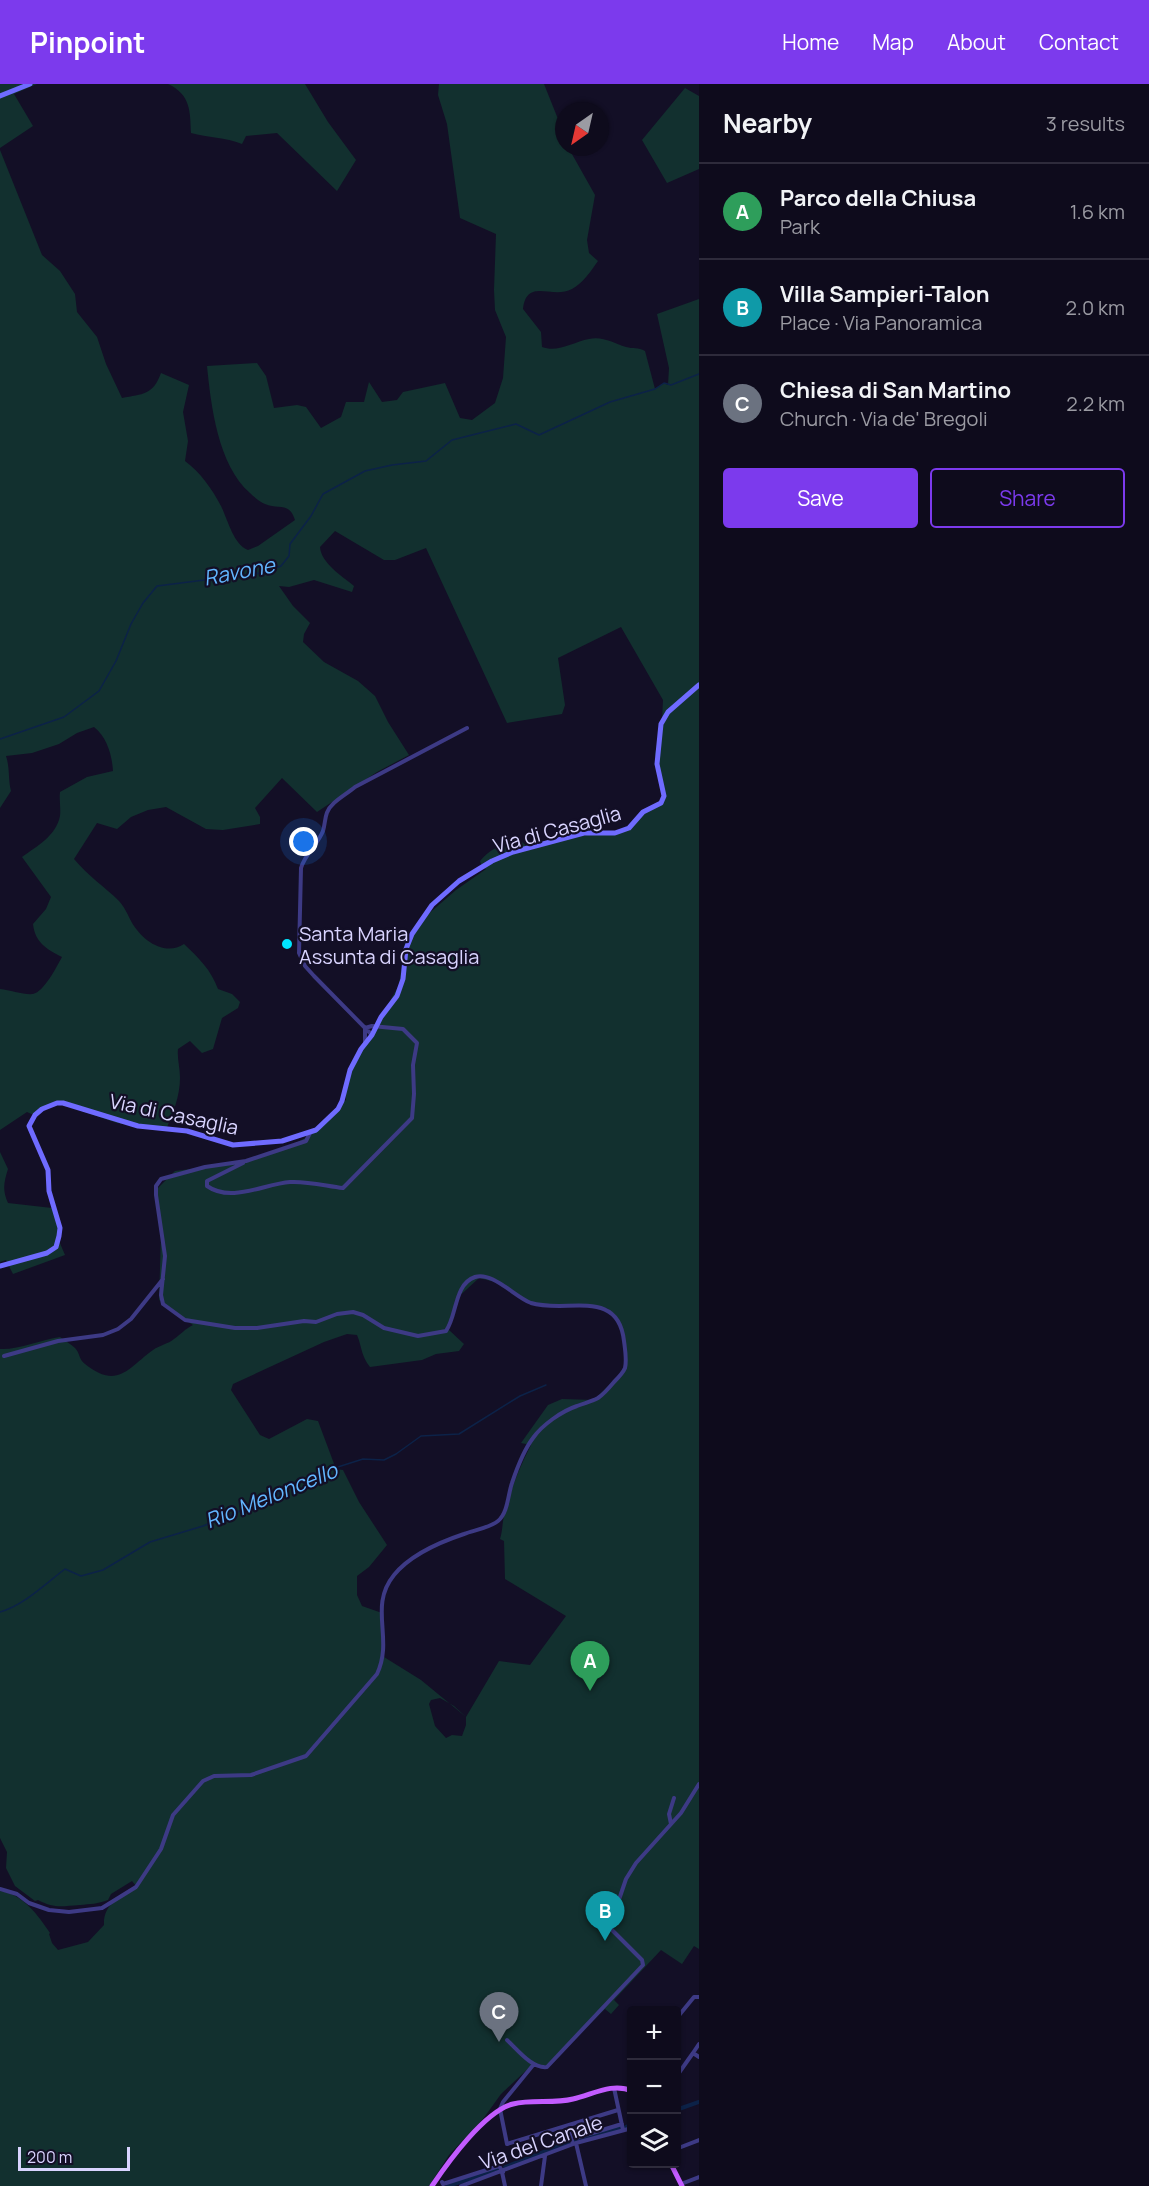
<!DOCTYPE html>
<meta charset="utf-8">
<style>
:root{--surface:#0e0b1c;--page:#171425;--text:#f1f3f6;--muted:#9b9ba3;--line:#2e2b3b;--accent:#7c3aed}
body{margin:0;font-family:Manrope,sans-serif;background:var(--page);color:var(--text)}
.controls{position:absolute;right:18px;bottom:18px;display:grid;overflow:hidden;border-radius:6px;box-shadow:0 2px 4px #0004}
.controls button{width:54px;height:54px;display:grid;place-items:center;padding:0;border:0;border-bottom:2px solid var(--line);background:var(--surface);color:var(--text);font:30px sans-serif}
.compass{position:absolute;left:555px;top:18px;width:54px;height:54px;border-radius:50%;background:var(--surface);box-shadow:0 2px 4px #0004;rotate:214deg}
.scale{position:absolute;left:18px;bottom:15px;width:112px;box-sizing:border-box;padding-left:6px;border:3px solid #d9d4ff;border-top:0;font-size:16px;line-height:21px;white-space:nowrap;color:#d9d4ff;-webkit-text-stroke:4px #130f26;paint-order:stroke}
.you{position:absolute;left:304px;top:758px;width:21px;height:21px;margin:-15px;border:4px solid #fff;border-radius:50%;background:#1a73e8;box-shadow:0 0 0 9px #1a73e833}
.badge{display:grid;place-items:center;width:39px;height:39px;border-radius:50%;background:var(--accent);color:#fff;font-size:20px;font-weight:700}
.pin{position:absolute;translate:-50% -50px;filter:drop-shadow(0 2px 3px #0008)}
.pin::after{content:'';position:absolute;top:32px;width:21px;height:18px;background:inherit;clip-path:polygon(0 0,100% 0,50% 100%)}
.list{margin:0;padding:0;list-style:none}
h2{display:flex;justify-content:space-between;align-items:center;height:78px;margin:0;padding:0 24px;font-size:26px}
h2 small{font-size:20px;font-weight:400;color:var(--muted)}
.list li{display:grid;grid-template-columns:39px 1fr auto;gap:18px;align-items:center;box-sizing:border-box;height:96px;padding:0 24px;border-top:2px solid var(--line)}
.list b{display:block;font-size:22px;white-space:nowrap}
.list p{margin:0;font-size:20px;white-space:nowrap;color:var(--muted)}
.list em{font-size:20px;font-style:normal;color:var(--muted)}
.actions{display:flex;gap:12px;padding:18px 24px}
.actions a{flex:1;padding:14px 0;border:2px solid var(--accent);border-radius:6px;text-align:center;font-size:21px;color:var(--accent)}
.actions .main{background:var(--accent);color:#fff}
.icon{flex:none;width:33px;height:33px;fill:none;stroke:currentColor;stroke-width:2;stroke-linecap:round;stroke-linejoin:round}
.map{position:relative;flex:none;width:699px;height:2102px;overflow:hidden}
header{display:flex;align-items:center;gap:36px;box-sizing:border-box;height:84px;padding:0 30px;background:var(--accent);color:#fff}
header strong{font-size:28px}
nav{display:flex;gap:33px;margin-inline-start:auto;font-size:21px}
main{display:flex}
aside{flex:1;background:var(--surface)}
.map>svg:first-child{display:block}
.green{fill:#12302f;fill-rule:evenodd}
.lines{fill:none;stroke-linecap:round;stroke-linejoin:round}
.stream{stroke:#0c2248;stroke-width:1.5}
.canal{stroke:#0c2248;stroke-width:4}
.street{stroke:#3d3a85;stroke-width:4}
.secondary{stroke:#6f6bff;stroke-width:5}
.primary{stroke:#c25bff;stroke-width:5}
.poi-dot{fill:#00e5ff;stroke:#130f26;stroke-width:2}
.labels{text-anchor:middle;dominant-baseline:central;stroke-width:4.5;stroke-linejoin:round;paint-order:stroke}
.street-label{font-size:20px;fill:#d9d4ff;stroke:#130f26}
.poi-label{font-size:20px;fill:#d9d4ff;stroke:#130f26;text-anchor:start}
.water-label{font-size:21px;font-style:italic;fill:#62b6ff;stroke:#130f26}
</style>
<header>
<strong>Pinpoint</strong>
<nav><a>Home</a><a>Map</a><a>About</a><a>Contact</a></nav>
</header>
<main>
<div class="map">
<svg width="699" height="2102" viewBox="0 0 699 2102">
<rect width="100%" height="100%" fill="#130f26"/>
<path class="green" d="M0 0H37L14 10 33 42 0 64Z
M168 0H305L328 38 356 76 337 107 277 49 246 52 242 60C225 53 208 54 191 49 190 27 191 11 168 0Z
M439 0H544L564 50V63H568L595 111 587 156 589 169 598 177C591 187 583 199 572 205 552 216 527 193 523 225L541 248 542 263C558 269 573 258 589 255 603 252 613 259 626 263 633 265 638 263 645 267L655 305 664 299 668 301 669 284 657 230 699 215V1865L694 1862 682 1880 661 1866 614 1916 619 1921 611 1930 605 1925 546 1982 534 1979 501 2010 483 2035 449 2071 429 2102H0V1807C23 1810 38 1831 50 1849L49 1850 52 1859 58 1866 88 1858 104 1841C103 1820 120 1813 136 1802L132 1797 111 1810 108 1816C98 1820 90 1820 80 1821 62 1822 55 1825 38 1816L35 1817 15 1802 6 1784 7 1768 0 1754V1265C18 1266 41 1256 60 1253 65 1257 71 1260 75 1264 80 1269 79 1276 85 1280 118 1306 128 1284 153 1266 160 1261 168 1260 174 1255 181 1250 185 1245 193 1241L165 1223 164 1219 159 1216 161 1152 157 1105 175 1087 223 1081 280 1067 311 1051 346 1016 345 996 399 901 405 858 426 832 456 806 486 785 482 783 480 777C492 763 504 759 522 758L531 766 557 755 625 746 635 734 663 719 655 670 662 637 663 616 621 543 558 574 565 621 562 630 507 639 426 464 395 476H384L335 447 320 463C321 479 342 492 354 502L352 508 314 496 289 503 279 502 293 522 310 539 304 550 303 558 324 578 358 597 375 612 388 638 409 671 377 688 317 728 282 694 255 724 260 733V740L223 746 206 745 166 723 148 726 131 733 117 745 97 739 74 775C88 792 105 803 119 817 125 824 127 829 131 837 141 856 165 873 184 860 199 874 211 886 218 905L232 910 240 918 238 924 222 934 213 965 202 969 190 957 178 965C177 975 180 983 180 994 180 1012 173 1029 166 1046L117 1039 58 1019 47 1023 36 1032 27 1028 0 1046V905C10 906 24 911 33 910 44 908 57 882 62 873 46 865 35 858 33 840L46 825 51 813 22 773C37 762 56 752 60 732 61 724 59 716 60 708L87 693 113 687C112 671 107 653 94 643L77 649 59 660 32 669 6 672C10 684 8 695 11 707L0 724V66L42 171 60 187 75 210 77 228 97 253 106 280 122 314C143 310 153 311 161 289L189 301 183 328 188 357 185 377C200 388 212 405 221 422 228 436 233 460 248 466L258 462 295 436C289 417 278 426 265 420 260 418 254 413 250 409 218 381 211 322 207 282L257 279 266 292 274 324 297 321 306 323 321 344 341 333 346 318H364L369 298 382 318 397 316 403 308 445 299 460 334 472 336 495 319 503 294 506 253 495 226 494 206 496 150 460 134 447 40 438 11ZM479 1194 503 1200 532 1221 607 1224 618 1234 625 1260 624 1286 594 1316 562 1315 548 1321 521 1359 531 1361C520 1382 511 1404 505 1428 502 1437 503 1446 500 1455L504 1457 505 1495 566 1532 530 1581 499 1577 466 1633 421 1596 384 1573 382 1529 362 1522 357 1511V1492L369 1483 387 1461 359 1418 343 1386 336 1385 318 1337 307 1335 269 1355 260 1351 231 1306 233 1300 324 1258 347 1250 357 1251C362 1263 361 1272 370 1283L422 1276 436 1270 459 1267 464 1260 449 1246 440 1248 451 1241 455 1216ZM440 1614 454 1622 466 1633V1641L462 1652 452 1651 446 1654 435 1642 429 1620 431 1616Z
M685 4 699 12V85L667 99 642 56Z
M0 1068 8 1085C4 1098 2 1106 8 1119L52 1124 60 1144 59 1157 65 1171 13 1190 6 1176 0 1178Z"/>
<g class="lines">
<path class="stream" d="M0 655 64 633 99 607 116 577 131 540 143 519 157 502 260 489 281 482 289 472 290 460 311 432 323 410 365 387 392 381 426 377 452 356 516 340 539 351 610 318 655 305 664 299 671 301 699 290
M0 1528C24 1521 45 1500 65 1485L81 1492 103 1486 150 1458 203 1442 260 1419 322 1388 363 1375 384 1376 396 1370 421 1352 459 1350 520 1312 546 1301"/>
<path class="canal" d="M676 2026 699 2018
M626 2043 632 2041
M575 2057 619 2044
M505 2083 569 2058
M448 2102 497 2086"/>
<path class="street" d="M372 951 314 892 305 882 299 869 301 784C305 770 318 760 323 747 326 737 324 728 333 720 339 714 348 709 355 703L467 644
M365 959V944
M243 1079 207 1097V1102C231 1119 264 1100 290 1098 308 1097 326 1102 343 1104L412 1034 414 1010 413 981 417 959 403 945 372 942 365 944
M4 1272 58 1257 103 1251 118 1245 131 1235 163 1195
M671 1740 669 1730 674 1714
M0 1805 17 1810 29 1819 49 1826 69 1828 102 1824 136 1803 140 1797 161 1765 173 1731 203 1697 214 1692 251 1691 306 1672 377 1590C394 1554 368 1523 394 1491 411 1470 440 1458 464 1450 475 1446 489 1444 498 1437 508 1429 508 1410 512 1399 517 1384 524 1366 533 1354 542 1341 562 1327 577 1322 584 1319 591 1318 598 1314 604 1310 609 1304 614 1298 618 1294 623 1289 625 1284 627 1276 625 1265 624 1257 618 1203 566 1230 531 1219 515 1213 492 1187 475 1193 454 1200 457 1232 446 1247L418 1252 384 1244 363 1231 353 1228 337 1230 316 1238 304 1237 257 1244H235L185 1236 163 1220 161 1211 165 1172 156 1111V1102L161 1095 205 1083 246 1077 306 1057 310 1049
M676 1935 694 1913H699
M507 1956C517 1965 532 1985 547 1983L643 1881 642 1876 612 1846 610 1842 626 1795 636 1779 681 1729 699 1700
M693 1969 699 1960
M534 1980 503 2018 500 2025 507 2060 618 2026
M676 1993 693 1969 699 1973
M614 2004 623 2046
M567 2042 573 2060
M576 2054 622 2040
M576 2059 586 2102
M676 2065 699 2056
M502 2088 505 2102
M442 2098 443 2100 499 2082 503 2088
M681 2100 699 2093
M461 2102 576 2059 632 2044
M541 2102 545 2072"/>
<path class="secondary" d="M0 12 30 0
M0 1182 47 1169 56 1163 59 1152 60 1144 49 1107 48 1086 29 1042 35 1031 42 1025 57 1019H63L138 1042 187 1047 233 1061 282 1057 316 1046 338 1025 342 1017 350 986 361 965 372 951 381 933 397 912 403 895 406 865 412 850 432 821 459 797 492 777 513 768 584 749H615L629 744 643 728 661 719 664 712 657 680 661 640 668 628 699 601"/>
<path class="primary" d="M671 2080 682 2102
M432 2102C448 2078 485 2027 513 2020 532 2015 553 2020 573 2015 592 2011 612 1998 632 2007"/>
</g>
<circle class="poi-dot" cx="287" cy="860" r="6"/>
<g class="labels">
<g class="street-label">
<text transform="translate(557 745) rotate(-15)">Via di Casaglia</text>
<text transform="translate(174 1030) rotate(12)">Via di Casaglia</text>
<text transform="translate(541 2058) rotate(-19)">Via del Canale</text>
</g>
<g class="poi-label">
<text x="299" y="849">Santa Maria<tspan x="299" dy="23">Assunta di Casaglia</tspan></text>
</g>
<g class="water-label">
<text transform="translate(239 487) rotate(-11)">Ravone</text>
<text transform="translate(271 1411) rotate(-22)">Rio Meloncello</text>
</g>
</g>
</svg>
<div class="controls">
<button>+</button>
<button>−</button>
<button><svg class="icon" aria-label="layers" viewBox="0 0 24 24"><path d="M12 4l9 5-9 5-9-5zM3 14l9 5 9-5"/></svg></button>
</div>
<svg class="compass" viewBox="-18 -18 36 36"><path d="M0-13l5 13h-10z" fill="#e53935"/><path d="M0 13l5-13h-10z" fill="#9b9ba3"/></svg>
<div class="scale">200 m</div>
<div class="you"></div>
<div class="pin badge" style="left:590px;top:1607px;background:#2e9e5b">A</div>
<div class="pin badge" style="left:605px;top:1857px;background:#0f9aa8">B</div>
<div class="pin badge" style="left:499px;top:1958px;background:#6b7280">C</div>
</div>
<aside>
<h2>Nearby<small>3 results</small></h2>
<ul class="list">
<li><span class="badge" style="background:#2e9e5b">A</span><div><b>Parco della Chiusa</b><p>Park</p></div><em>1.6 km</em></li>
<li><span class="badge" style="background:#0f9aa8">B</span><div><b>Villa Sampieri-Talon</b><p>Place · Via Panoramica</p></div><em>2.0 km</em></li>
<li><span class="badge" style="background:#6b7280">C</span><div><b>Chiesa di San Martino</b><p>Church · Via de' Bregoli</p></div><em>2.2 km</em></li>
</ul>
<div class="actions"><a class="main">Save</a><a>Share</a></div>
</aside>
</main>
